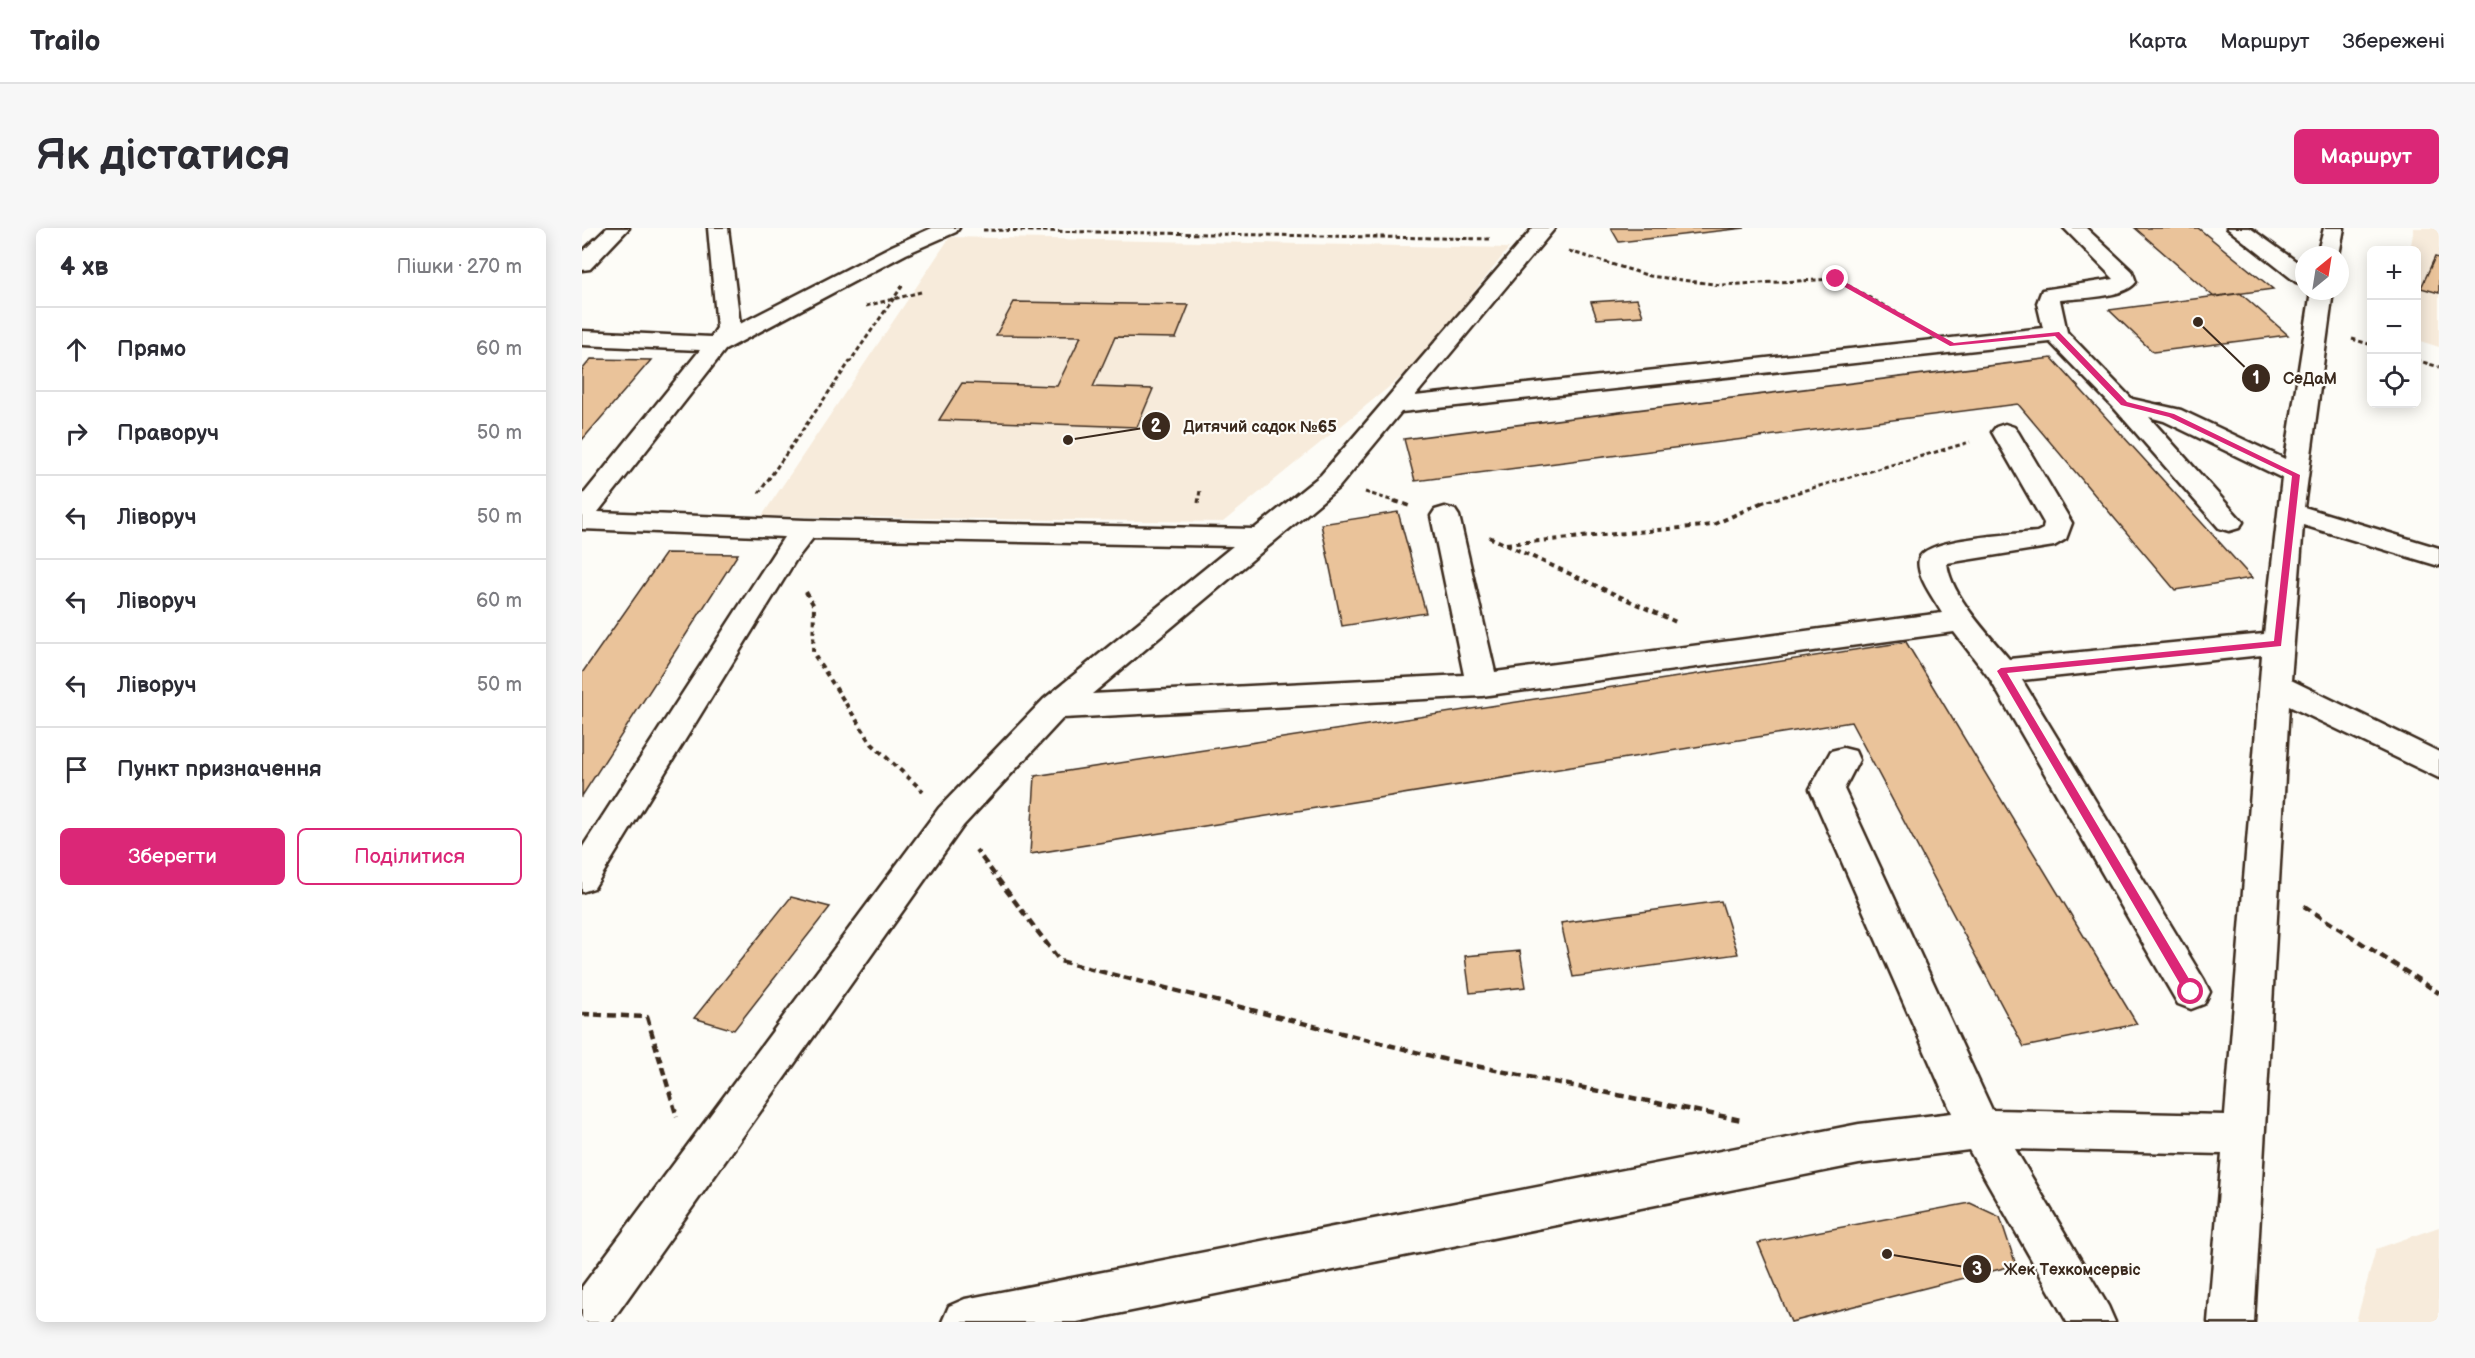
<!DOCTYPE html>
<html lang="uk">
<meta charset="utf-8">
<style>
:root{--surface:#fff;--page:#f7f7f7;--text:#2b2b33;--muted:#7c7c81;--line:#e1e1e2;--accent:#db2777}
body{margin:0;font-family:"Balsamiq Sans",sans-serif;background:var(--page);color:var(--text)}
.controls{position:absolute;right:18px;top:18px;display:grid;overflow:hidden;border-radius:9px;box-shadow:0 3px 15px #0003}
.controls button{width:54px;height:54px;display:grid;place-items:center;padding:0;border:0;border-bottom:2px solid var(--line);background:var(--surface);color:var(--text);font:30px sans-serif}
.compass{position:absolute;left:1713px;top:18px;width:54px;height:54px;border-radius:50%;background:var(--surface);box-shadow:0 3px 15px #0003;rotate:30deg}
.stop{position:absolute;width:18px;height:18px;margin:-14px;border:4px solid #db2777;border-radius:50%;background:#fff}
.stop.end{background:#db2777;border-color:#fff;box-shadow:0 2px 6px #0008}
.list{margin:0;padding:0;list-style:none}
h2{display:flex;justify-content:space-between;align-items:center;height:78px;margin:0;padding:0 24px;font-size:26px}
h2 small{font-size:20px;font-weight:400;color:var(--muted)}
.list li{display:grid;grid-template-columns:39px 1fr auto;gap:18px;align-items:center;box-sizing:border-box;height:84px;padding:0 24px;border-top:2px solid var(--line)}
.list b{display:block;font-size:22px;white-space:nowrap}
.list em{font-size:20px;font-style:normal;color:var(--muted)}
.actions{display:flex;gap:12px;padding:18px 24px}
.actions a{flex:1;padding:14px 0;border:2px solid var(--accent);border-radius:9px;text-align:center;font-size:21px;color:var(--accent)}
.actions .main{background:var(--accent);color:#fff}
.icon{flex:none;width:33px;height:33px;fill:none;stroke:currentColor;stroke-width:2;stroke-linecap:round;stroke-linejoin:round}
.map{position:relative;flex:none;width:1857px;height:1094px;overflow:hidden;border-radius:9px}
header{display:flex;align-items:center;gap:36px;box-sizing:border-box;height:84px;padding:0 30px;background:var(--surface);border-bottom:2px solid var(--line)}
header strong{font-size:28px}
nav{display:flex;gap:33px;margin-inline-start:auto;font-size:21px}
.intro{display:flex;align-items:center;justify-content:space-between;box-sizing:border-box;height:144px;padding:0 36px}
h1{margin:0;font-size:42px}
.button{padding:15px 27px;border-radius:9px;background:var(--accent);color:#fff;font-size:21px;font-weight:700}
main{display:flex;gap:36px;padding:0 36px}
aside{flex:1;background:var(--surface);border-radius:9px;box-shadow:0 3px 15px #0003}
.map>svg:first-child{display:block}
.built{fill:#f7ebdb}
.building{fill:#eac39a;stroke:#3b2a1e;stroke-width:1.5}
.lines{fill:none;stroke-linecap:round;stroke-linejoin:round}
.minor-casing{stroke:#3b2a1e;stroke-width:5}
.path-far2{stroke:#3b2a1e;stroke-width:3;stroke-dasharray:4.5 3;stroke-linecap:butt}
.path-far1{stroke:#3b2a1e;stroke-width:4;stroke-dasharray:5 4.5;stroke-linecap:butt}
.path{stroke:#3b2a1e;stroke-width:4.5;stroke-dasharray:8 5;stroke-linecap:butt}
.minor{fill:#fdfcf7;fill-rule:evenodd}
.route{fill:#db2777}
.leader{fill:none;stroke:#3b2a1e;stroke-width:2}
.callout-dot{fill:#3b2a1e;stroke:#fdfcf7;stroke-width:2}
.mark-label{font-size:18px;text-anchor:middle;font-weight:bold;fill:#fff}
.callout-label{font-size:16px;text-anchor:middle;font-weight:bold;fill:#3b2a1e;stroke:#fdfcf7;stroke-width:4.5;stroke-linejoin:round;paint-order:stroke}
</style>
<header>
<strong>Trailo</strong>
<nav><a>Карта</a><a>Маршрут</a><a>Збережені</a></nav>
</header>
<div class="intro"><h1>Як дістатися</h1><a class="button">Маршрут</a></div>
<main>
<aside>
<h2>4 хв<small>Пішки · 270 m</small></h2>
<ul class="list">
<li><svg class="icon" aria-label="ahead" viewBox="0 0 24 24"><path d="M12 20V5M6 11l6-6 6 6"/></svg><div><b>Прямо</b></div><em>60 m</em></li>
<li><svg class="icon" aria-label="right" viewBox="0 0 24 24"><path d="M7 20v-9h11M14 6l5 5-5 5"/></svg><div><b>Праворуч</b></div><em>50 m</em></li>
<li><svg class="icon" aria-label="left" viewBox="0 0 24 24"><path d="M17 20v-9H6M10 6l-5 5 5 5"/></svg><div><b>Ліворуч</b></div><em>50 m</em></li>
<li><svg class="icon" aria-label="left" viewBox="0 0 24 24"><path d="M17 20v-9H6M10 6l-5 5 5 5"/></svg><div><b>Ліворуч</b></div><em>60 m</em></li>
<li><svg class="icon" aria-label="left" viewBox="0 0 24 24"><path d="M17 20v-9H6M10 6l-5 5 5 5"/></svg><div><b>Ліворуч</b></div><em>50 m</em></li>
<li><svg class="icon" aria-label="arrive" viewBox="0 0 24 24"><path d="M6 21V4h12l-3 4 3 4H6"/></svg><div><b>Пункт призначення</b></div></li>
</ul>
<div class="actions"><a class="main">Зберегти</a><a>Поділитися</a></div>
</aside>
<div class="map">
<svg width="1857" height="1094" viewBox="0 0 1857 1094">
<rect width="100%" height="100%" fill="#fdfcf7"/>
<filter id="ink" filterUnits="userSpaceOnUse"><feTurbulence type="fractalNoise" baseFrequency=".0167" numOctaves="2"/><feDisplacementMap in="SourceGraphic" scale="12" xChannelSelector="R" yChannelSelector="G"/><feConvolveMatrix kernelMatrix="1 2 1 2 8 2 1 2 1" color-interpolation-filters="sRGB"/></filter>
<g filter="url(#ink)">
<path class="built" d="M1832 0H1857V119L1835 112 1834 22H1828Z
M368 9 927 20 834 137 641 294 180 288Z
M1857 999V1094H1774L1794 1021Z"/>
<path class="building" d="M1029 0H1163L1037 14Z
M1553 0H1616L1691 61 1632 69Z
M1853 29 1857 30V65L1839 60Z
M1658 65 1706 107 1571 124 1527 82Z
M1055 71 1061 88 1015 91 1009 74Z
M432 74 607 77 594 110 533 109 511 159 571 161 555 199 357 192 380 155 475 158 499 108 414 107Z
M1470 130 1670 350 1593 362 1436 176 833 253 822 211Z
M9 131 69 132 0 212V142Z
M816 284 844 385 760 398 739 296Z
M84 325 156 326 0 568V445Z
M1324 414 1555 796 1442 819 1269 494 448 626 453 548Z
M209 669 248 679 152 802 112 790Z
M1139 673 1156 726 991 749 979 695Z
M938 723 944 759 888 765 883 728Z
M1388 975 1418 989 1434 1037 1209 1094 1176 1015Z"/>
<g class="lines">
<g class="minor-casing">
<path id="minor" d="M25 0H47L8 41 0 42V24Z
M126 0H146L158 96 310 18 350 0H377L374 4 324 26 143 122 16 284 223 292 672 301 739 247 951 0H973L833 168 1461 100 1455 75 1460 62 1532 51 1482 0H1504L1550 43 1554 54C1543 70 1497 70 1478 72L1485 104 1550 171 1599 182 1703 231 1729 63H1751L1722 279 1857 320V338L1721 297 1709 452 1857 524V550L1707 478 1672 1094H1626L1640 926 1433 921 1526 1078 1533 1094H1485L1387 922 1277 936 495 1094H360L367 1078 383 1071 1277 896 1370 885 1228 561 1249 523 1261 520 1273 523 1277 532 1262 561 1410 882 1643 887 1680 427 1440 452 1622 752 1628 764 1622 776 1609 781 1596 776 1408 451 1372 404 900 468 481 490 381 598 29 1094H0V1059L357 580 462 471 651 318 231 310 213 333 12 660 0 664V620L202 309 0 301V268L118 122 0 117V103L129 109 135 100ZM1468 114 1533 181 1637 300 1647 303 1657 300 1661 294 1567 189 1582 193 1700 250 1682 406 1427 431C1407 407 1368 367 1365 335L1472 318 1484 311 1490 295 1436 204 1432 199 1423 196 1414 199 1410 204 1462 295 1461 301 1455 304C1435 306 1342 310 1337 331 1333 347 1353 372 1360 385L913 444 877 288 873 282 863 279 853 282 849 288 882 447 510 466 757 259 819 184Z
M1645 0H1668L1722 39V56L1714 54Z
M1742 0H1762L1757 27H1735Z"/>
</g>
<path class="path-far2" d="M401 2 909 11
M987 23 1068 48 1139 57 1254 51 1322 89
M284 78 339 64
M1770 111 1790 117
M1834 132 1857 139
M783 264 818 275
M177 265 321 57
M616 275 618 262
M1179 275 1388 214"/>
<path class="path-far1" d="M813 273 828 278
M907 309 1094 394
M924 316 1131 297 1183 273
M224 364 232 378 231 425 290 516 341 563
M394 622 401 631"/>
<path class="path" d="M400 630 478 733 869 833 1159 892
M1722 678 1857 765
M0 786 65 789 95 889"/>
<use href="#minor" class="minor"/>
</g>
</g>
<path class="route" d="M1252 50H1256L1372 115 1477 104 1545 174 1592 186 1718 247 1699 418 1425 445 1613 761V768H1605L1415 443 1419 440 1692 413 1710 248 1587 189 1539 177 1473 108 1368 118 1252 53Z"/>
<path class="leader" d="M1616 94L1674 150M486 212L574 198M1305 1026L1395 1041"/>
<g class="callout-dot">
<circle cx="1616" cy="94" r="6"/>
<circle cx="486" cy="212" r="6"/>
<circle cx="1305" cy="1026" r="6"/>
<circle cx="1674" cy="150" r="15"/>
<circle cx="574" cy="198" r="15"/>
<circle cx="1395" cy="1041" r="15"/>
</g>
<g class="mark-label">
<text x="1674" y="156">1</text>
<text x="574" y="204">2</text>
<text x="1395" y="1047">3</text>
</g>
<g class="callout-label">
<text x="1728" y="156">СеДаМ</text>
<text x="678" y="204">Дитячий садок №65</text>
<text x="1490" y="1047">Жек Техкомсервіс</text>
</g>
</svg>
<div class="controls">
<button>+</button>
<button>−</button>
<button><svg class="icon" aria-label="locate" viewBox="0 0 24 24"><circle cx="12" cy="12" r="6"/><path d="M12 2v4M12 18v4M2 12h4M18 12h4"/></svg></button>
</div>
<svg class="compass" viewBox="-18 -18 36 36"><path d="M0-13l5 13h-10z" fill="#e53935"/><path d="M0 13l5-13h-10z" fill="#7c7c81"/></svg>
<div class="stop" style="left:1609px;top:764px"></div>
<div class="stop end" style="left:1254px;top:51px"></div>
</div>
</main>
